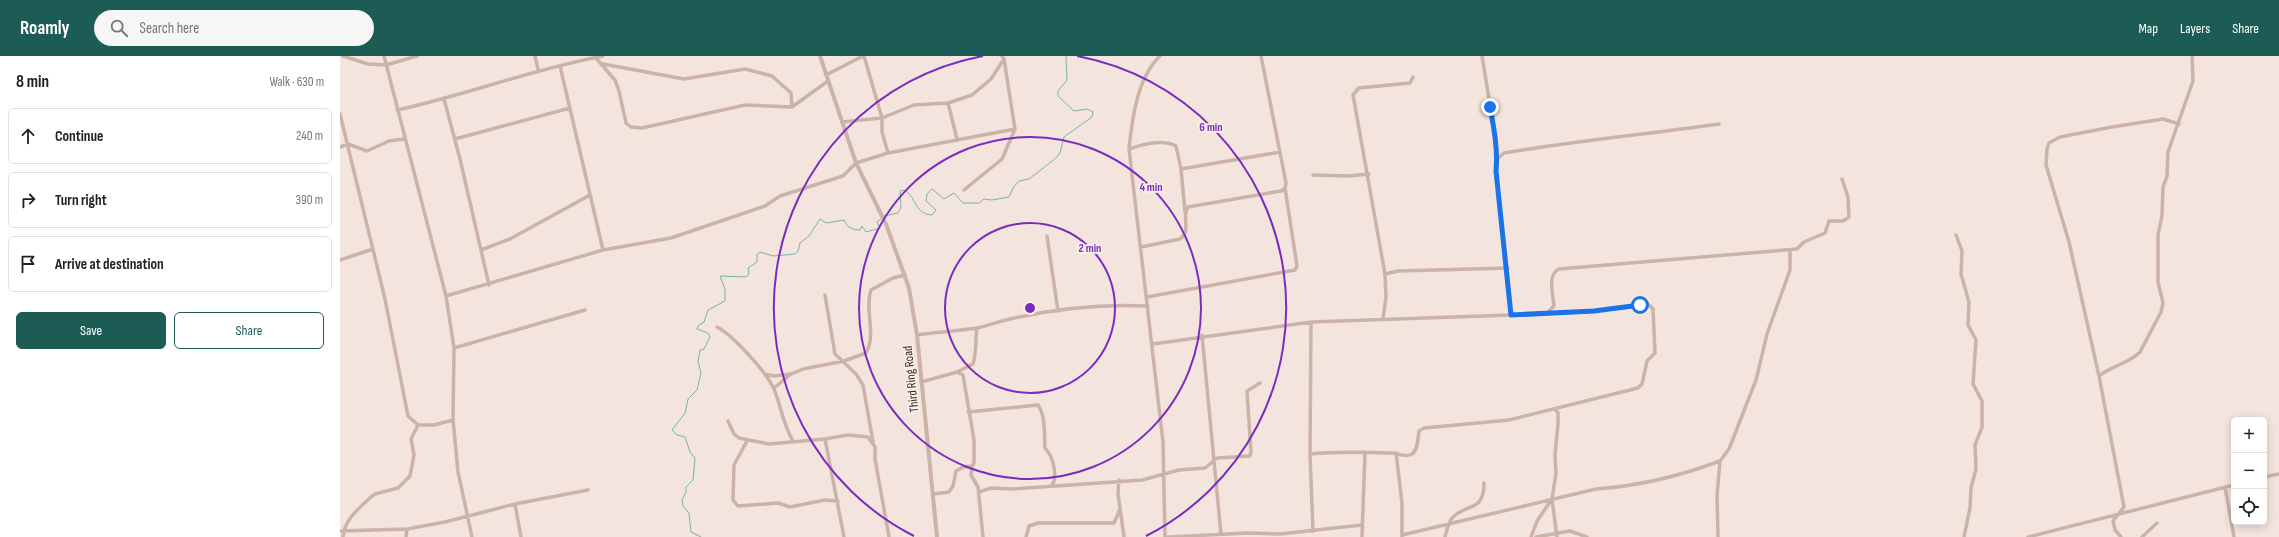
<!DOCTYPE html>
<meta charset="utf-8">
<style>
:root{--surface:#fff;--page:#f6f6f6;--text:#202124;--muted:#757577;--line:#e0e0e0;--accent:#1d5b55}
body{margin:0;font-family:"Sofia Sans Condensed",sans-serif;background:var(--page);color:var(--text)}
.controls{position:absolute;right:12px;bottom:12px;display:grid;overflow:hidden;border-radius:6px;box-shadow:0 2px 10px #0003}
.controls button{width:36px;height:36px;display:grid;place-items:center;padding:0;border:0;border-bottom:1px solid var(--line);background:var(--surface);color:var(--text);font:20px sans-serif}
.stop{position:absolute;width:12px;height:12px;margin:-9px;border:3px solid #1a73e8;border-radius:50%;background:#fff}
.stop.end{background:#1a73e8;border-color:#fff;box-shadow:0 1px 4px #0008}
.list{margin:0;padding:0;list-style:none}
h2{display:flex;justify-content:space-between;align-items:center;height:52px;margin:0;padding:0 16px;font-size:17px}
h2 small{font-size:13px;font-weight:400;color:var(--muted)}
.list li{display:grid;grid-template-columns:26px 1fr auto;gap:12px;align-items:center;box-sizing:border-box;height:56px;margin:0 8px 8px;padding:0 8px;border:1px solid var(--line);border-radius:6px}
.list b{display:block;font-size:15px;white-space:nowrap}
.list em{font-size:13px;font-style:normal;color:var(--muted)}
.actions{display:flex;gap:8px;padding:12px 16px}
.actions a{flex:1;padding:9px 0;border:1px solid var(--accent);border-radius:6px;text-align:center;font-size:14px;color:var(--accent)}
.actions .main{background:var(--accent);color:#fff}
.icon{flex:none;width:22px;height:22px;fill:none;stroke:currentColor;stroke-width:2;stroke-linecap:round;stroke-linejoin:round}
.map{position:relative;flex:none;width:1939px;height:481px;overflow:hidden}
header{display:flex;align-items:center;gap:24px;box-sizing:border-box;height:56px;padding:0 20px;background:var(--accent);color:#fff}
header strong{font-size:19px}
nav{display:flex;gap:22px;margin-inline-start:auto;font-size:14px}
.search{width:280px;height:36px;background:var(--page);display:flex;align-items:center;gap:10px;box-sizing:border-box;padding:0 14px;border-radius:22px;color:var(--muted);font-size:15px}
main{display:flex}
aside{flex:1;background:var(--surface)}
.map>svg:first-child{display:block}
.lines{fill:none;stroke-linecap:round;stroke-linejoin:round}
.stream{stroke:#7bb1aa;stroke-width:1}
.minor{stroke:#ccb3a8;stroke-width:3.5}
.tertiary{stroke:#ccb3a8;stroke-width:4}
.route{stroke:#1a73e8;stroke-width:5}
.ring{fill:none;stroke:#7b2cbf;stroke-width:2}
.labels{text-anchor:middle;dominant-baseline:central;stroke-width:3.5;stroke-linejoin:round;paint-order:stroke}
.street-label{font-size:13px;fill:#382b28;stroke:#faf0e9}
.centre{fill:#7b2cbf;stroke:#faf0e9;stroke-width:2}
.ring-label{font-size:12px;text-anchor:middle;font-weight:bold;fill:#7b2cbf;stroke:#faf0e9;stroke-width:3.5;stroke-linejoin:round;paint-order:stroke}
</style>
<header>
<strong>Roamly</strong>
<div class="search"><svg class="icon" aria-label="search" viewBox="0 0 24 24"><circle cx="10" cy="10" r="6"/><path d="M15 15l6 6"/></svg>Search here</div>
<nav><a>Map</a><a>Layers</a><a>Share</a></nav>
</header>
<main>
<aside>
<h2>8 min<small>Walk · 630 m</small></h2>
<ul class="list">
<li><svg class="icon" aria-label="ahead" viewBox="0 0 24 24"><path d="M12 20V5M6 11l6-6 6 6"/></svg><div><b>Continue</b></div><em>240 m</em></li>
<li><svg class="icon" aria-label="right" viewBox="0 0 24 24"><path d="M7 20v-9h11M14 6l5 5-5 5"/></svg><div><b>Turn right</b></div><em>390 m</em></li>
<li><svg class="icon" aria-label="arrive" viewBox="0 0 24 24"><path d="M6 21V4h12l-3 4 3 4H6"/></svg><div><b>Arrive at destination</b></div></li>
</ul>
<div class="actions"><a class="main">Save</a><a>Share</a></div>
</aside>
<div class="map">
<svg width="1939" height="481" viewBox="0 0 1939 481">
<rect width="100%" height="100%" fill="#f3e5dd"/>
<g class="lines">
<path class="stream" d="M544 160 558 157 561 152 560 135 565 134C577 143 575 158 592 159L596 154 586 145 587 138 592 133 604 143 614 137 623 147H639L644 143 652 144 669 141 673 132 679 125 689 123 716 102 720 97 724 81 752 61 753 56 747 53 734 55 718 40V35L727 24 726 0
M361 481 351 476 349 457 343 450 342 444 346 436V431L353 424 355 402 350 396 345 381 337 379 332 374 345 357 348 343 357 334 361 317 358 305 360 294 364 293 370 281 368 277 357 273 358 270 364 266 368 254 385 245V233L380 220 406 221 409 218 408 212 417 206V198L420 196 433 200 455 198 458 195 460 187 469 180 480 163 486 167 504 164C507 171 512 174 520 174L522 170 526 176 540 172 537 166 542 162"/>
<path class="minor" d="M3 0 28 8 46 9 77 0
M44 0 106 240 114 292 113 364 118 416 132 481
M195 0 198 13
M524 0 542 62V76L548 97
M820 0C797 22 792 63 789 93L823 386 825 481
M1142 0 1153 67 1157 103
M255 1 275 24 279 35 286 67 291 71 302 72 405 49 452 51 488 25
M263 8 344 23 405 13 432 20 451 37 452 51
M486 19 523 0
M104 43 120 103 149 229
M608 47 617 83
M57 54C126 39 193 13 263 0
M0 58 45 243 68 360 78 369H94L113 364
M502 66 542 62 574 49 608 47 632 39 651 23 664 3 662 0
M115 83 230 52
M0 91 8 88 27 95 49 85 64 83
M789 93C802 88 823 83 836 90L841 113 845 156
M841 113 940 96
M973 119 1008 120 1029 118
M624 134 662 103 675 73 664 3
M542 160 546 168
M1616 179 1622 195 1621 218 1629 246 1628 269 1636 284 1633 328 1642 345V371L1635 389 1636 413 1631 432 1630 452 1624 481
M707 180 718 255
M801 191 840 183C852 174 841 162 848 151L941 135 945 132 946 127 921 0
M141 194 170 183 250 139
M263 194 331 182 425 150 440 140 503 120 516 107 548 97 675 73
M0 204 33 193
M1045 218 1058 215 1168 212
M485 239 495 298 516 318 523 329 533 386
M106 240 263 194 220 10
M807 241 955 214 957 210 945 132
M1206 258 1214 250C1213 238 1207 219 1219 213L1457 193 1464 186 1485 177 1489 165H1503L1509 161 1508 141 1502 123
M1043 262 1046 241 1045 218 1013 39 1019 32 1070 27 1073 21
M971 266 970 398 973 475
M377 271C393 279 427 317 434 333 441 350 443 369 453 385
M577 279C597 276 617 275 637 272 647 270 657 266 666 264 712 253 762 248 808 250
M862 279 881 478
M813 288 971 266 1171 259 1156 115 1157 103 1164 97C1235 85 1307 78 1379 68
M114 292 245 254
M425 318 434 320 450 318
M1759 320 1729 186 1706 109 1707 93 1709 87 1720 81 1772 71 1823 63 1839 68
M581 326 617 316 633 308C637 296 635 284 637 272
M434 332 451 318 463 313 504 305 526 297C537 277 524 255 531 234L553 222 565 219
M1215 353 1218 357V368L1215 399 1216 417 1212 443 1217 481
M628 356 698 349C706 361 704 378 705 392 713 400 718 420 712 430
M388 365 394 378 399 382 429 388 485 383 508 379 528 381 535 391V403L549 481
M485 383 504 481
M407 385 394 409 393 444 398 450 438 447 450 451 485 444 498 445
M1056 397 1062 447V481
M970 398C996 395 1024 396 1051 397 1056 397 1067 402 1072 398 1078 394 1078 382 1079 375L1084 372 1169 364 1298 332 1302 328 1307 305 1315 297 1313 253 1309 249 1254 255 1171 259
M632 410 631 419 638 431 643 481
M1924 421 1939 418
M779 424 778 438 784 481
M1885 431 1894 481
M639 436 651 432 672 433 802 424 839 414 865 412 877 402 910 400 911 396 907 335 920 327
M593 438 609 436 613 430 616 415 623 411 632 410 634 407V384L623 319 617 316
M175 448 181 481
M0 475 67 473 105 466 175 448 248 434
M1062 479 1256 433C1299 430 1340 420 1380 405
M3 481C4 464 19 452 31 441L35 438 58 432 70 420 74 399 71 383 78 369
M66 481 67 473
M686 481 689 470 698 467H774L780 453
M828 481 908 477 940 478 1022 469
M1022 481 1025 396
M1105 481C1107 474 1108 466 1113 461 1128 447 1144 456 1144 427
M1191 481 1197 465 1212 443
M1196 481 1230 475 1247 481
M1378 481 1377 440 1380 405 1389 393 1416 324 1427 278 1450 214V195
M1688 481 1894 429
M1781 481 1775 474 1773 465 1784 451 1759 320C1771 310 1788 308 1800 296L1821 256 1823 247 1818 226V179L1822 160 1823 131 1827 120 1828 96 1853 25 1852 0
M1802 481 1817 467"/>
<path class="tertiary" d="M480 0 516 107 542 160
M546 168 569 232 577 279 597 481"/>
</g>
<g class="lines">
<path class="route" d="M1150 51C1154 72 1158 94 1156 115L1171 259 1254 255 1300 249"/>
</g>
<g class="ring">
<circle cx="690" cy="252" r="85"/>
<circle cx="690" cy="252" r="171"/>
<path d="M574 480A256 256 0 0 1 643 0M737 0A256 256 0 0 1 806 480"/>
</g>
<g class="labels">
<g class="street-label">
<text transform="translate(571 323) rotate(-96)">Third Ring Road</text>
</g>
</g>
<circle cx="690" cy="252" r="6" class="centre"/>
<g class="ring-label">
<text x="871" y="75">6 min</text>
<text x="811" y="135">4 min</text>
<text x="750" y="196">2 min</text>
</g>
</svg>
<div class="controls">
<button>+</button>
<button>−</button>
<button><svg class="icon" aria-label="locate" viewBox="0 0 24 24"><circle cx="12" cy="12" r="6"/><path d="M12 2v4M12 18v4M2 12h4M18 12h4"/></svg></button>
</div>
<div class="stop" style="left:1300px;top:249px"></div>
<div class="stop end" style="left:1150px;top:51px"></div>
</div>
</main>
